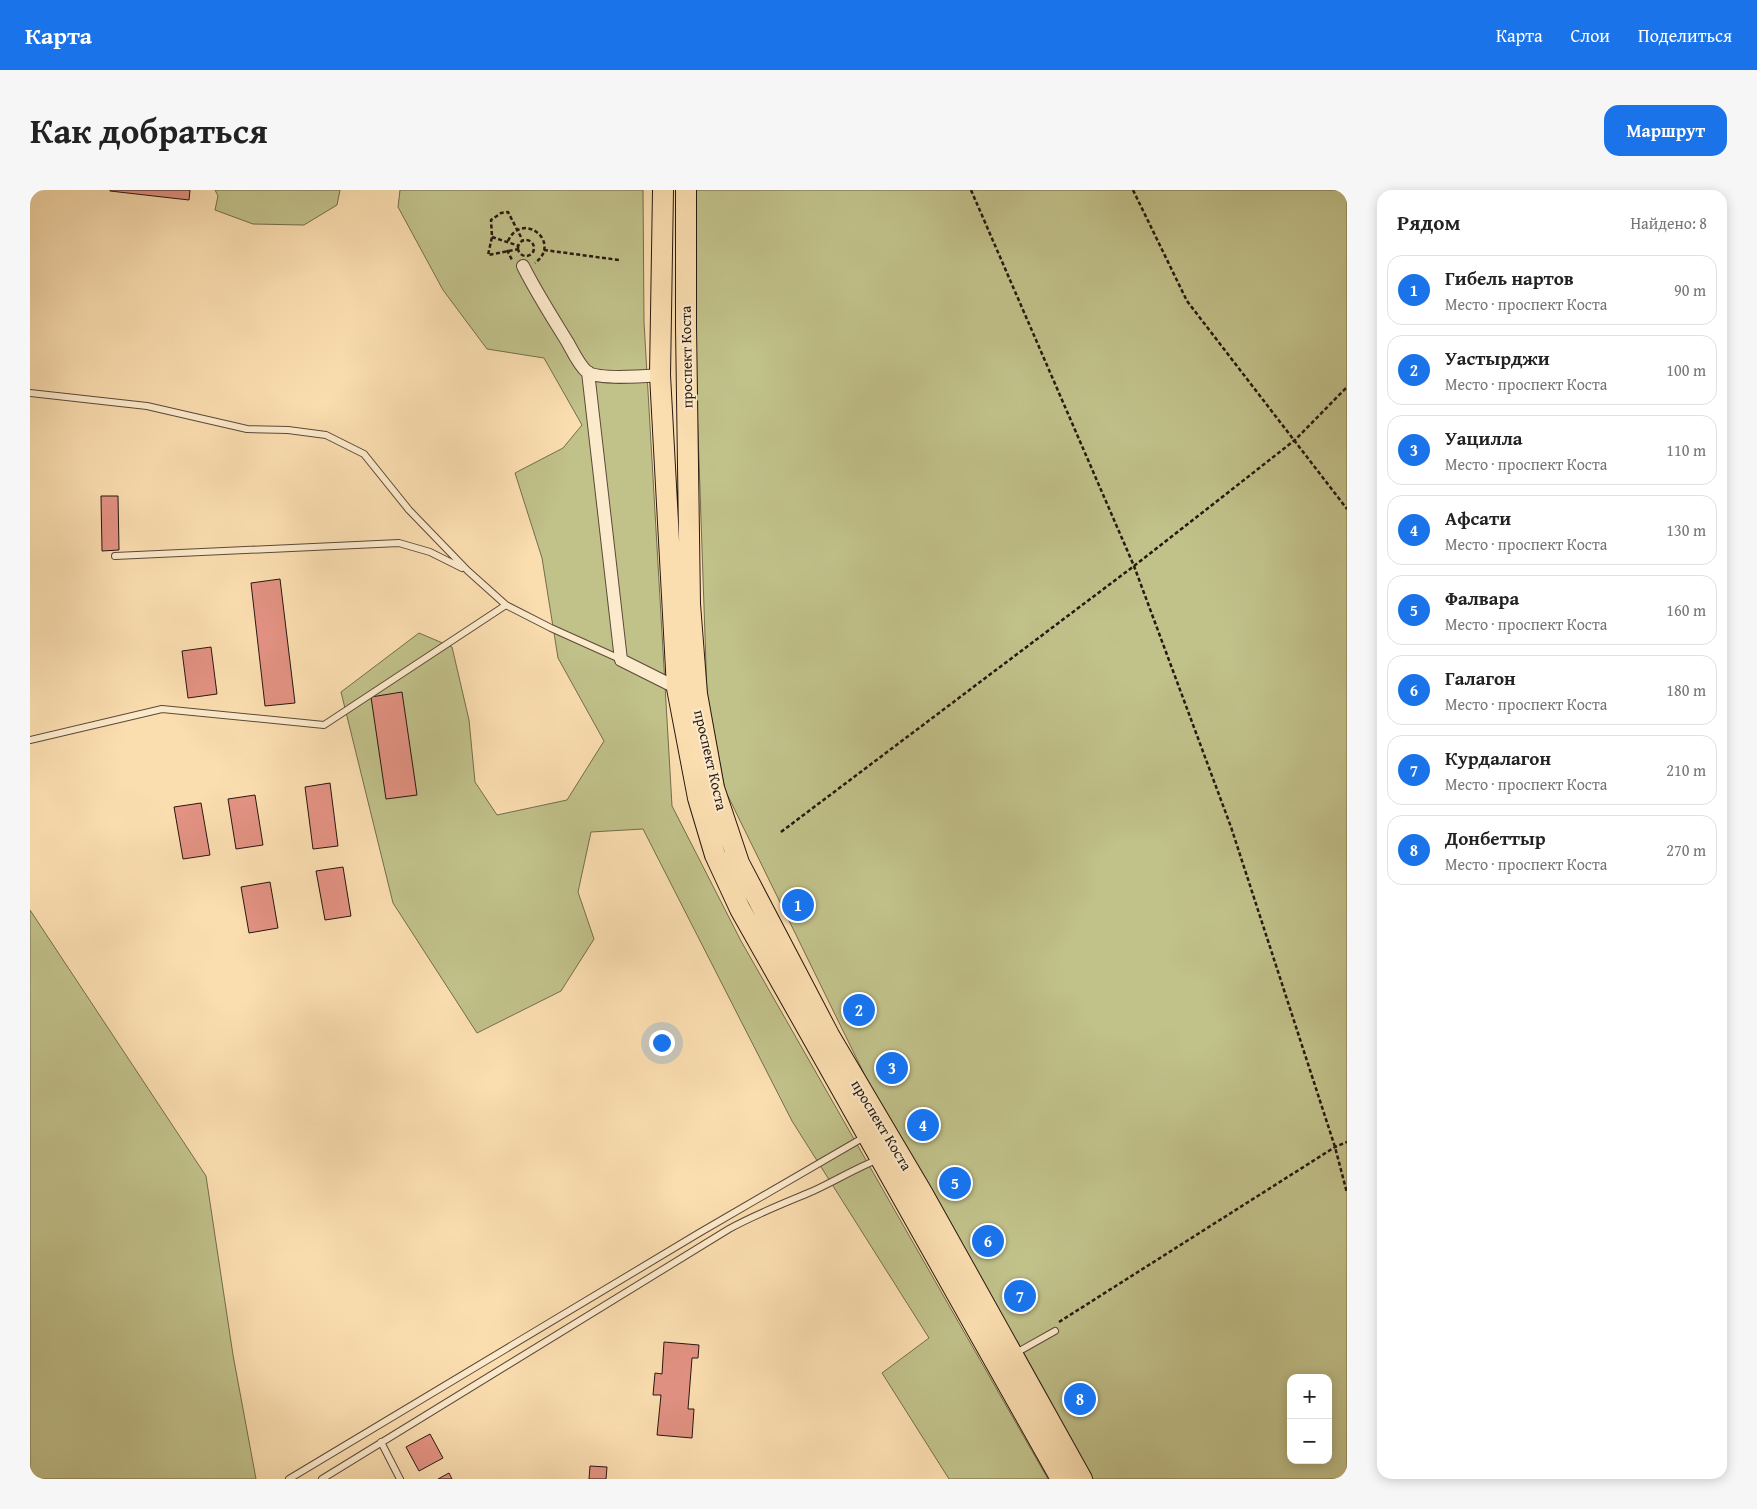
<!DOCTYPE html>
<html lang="ru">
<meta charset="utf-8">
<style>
:root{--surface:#fff;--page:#f6f6f6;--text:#222;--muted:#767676;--line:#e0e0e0;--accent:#1a73e8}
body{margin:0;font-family:"Gentium Book Plus",serif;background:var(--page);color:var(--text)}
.controls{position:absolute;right:15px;bottom:15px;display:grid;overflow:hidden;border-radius:10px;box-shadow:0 2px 12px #0003}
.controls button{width:45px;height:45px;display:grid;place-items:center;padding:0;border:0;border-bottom:1px solid var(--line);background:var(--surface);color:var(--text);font:25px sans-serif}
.you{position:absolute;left:631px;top:852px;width:18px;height:18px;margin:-12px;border:4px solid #fff;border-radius:50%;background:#1a73e8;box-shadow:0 0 0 8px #1a73e833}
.badge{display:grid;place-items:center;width:32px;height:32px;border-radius:50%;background:var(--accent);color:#fff;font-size:16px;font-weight:700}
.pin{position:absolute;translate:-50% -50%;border:2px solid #fff;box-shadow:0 1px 5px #0006}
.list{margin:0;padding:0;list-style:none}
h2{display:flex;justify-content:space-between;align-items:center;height:65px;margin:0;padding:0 20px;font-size:21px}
h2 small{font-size:16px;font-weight:400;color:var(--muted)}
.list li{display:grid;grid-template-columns:32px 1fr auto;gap:15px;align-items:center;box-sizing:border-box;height:70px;margin:0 10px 10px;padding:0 10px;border:1px solid var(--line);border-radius:15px}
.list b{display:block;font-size:19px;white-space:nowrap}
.list p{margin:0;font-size:16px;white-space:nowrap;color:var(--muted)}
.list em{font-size:16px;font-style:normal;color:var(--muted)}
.map{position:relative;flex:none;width:1317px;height:1289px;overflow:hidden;border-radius:15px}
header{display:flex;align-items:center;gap:30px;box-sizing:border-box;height:70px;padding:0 25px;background:var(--accent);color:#fff}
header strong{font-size:24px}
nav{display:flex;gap:28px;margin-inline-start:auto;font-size:18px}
.intro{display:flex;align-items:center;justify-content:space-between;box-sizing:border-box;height:120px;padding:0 30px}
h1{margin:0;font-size:35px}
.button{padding:12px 22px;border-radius:15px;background:var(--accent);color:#fff;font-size:18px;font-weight:700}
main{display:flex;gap:30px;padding:0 30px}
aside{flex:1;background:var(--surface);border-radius:15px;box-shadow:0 2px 12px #0003}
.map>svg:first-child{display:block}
.green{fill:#c1c18a;stroke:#746c4c;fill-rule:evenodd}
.building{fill:#e39283;stroke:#27170f}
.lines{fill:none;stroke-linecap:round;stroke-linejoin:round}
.service-casing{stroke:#5c4937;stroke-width:8}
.minor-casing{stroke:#5c4937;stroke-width:14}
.primary-casing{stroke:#27170f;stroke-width:22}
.path{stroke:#27170f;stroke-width:2.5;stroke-dasharray:4 2.5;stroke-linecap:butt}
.service{stroke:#fceacc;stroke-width:6}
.minor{stroke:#fceacc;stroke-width:12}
.primary{stroke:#fbdeb0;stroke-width:20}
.labels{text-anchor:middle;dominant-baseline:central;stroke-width:4;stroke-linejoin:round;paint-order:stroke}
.street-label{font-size:15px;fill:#27170f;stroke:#fceacc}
</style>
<header>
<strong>Карта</strong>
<nav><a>Карта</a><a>Слои</a><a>Поделиться</a></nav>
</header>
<div class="intro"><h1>Как добраться</h1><a class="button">Маршрут</a></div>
<main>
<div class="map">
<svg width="1317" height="1289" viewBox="0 0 1317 1289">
<rect width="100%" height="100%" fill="#fbdeb0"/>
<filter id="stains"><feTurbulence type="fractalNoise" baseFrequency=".004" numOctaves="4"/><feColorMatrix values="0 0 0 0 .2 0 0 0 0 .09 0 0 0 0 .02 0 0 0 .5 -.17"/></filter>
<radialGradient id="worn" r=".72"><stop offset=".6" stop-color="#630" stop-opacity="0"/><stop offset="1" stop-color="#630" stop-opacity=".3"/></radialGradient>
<path class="green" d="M185 0H310L307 15 274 35 223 34 185 20 188 6Z
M370 0H613L614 132 642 616 711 751 1018 1289H919L852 1183 899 1148 762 931 613 639 561 642 548 702 564 749 531 801 447 843 363 713 311 502 389 443 422 457 439 530 445 592 467 625 537 610 574 551 528 468 512 368 485 283 533 258 552 235 514 168 457 159 413 100 368 17Z
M666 0H1317V1289H1059L846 908 695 600 677 504 665 154ZM1261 1188H1298V1270H1261Z
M0 720 176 986 203 1165 226 1289H0Z"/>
<path class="building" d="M80 0H160L159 10 80 1Z
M71 306H88L89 360 72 361Z
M250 389 265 513 235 516 221 393Z
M181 457 187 504 158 508 152 461Z
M372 502 387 605 356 609 341 507Z
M300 593 308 656 283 659 275 597Z
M225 605 233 655 206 659 198 609Z
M171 613 180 665 153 669 144 617Z
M313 677 321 726 295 730 286 681Z
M240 692 248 738 219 743 211 697Z
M634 1152 669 1155 668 1168H662L658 1219H664L662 1248 627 1245 631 1205H623L625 1183 632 1184Z
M400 1244 413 1268 389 1281 376 1257Z
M560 1276 577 1277 576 1289H559Z
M419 1283 422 1289H408Z"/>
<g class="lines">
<g class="service-casing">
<path id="service" d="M0 203 117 216 217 239 258 240 296 245 334 264 379 320 438 381 476 415 521 438 590 469
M85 366 369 353 400 362 432 378
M0 550 132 519 294 535 476 415
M986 1163 1025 1141
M351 1252 370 1289
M259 1289 669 1043 836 946
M292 1289 699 1039C726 1024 755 1013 783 1001 805 991 826 978 849 969"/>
</g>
<g class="minor-casing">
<path id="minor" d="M493 76C506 102 522 127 538 153 543 162 549 175 557 182 569 190 616 186 630 185
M558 182 591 470 647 498"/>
</g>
<g class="primary-casing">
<path id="primary" d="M633 0 630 185 647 498 668 608 685 665 710 719 1031 1289
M656 0V137L660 414 667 504 684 598 709 673 799 845 893 1004 1052 1289"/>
</g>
<path class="path" d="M941 0 1104 376 1201 637 1305 957 1317 1003
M1103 0 1157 111 1317 319
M462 47 489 56
M488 58a8 8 0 1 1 16 0a8 8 0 1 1-16 0Z
M478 51C492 20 533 52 505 73
M489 59 458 65 462 47 461 30 471 23 478 22 493 51
M477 60 482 70
M514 60 589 70
M751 642 1104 376 1265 250 1317 197
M1029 1132 1305 957 1317 952"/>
<use href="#service" class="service"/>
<use href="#minor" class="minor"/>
<use href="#primary" class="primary"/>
</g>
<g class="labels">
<g class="street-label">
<text transform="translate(656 167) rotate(-91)">проспект Коста</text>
<text transform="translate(681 570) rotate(77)">проспект Коста</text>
<text transform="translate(852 935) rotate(59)">проспект Коста</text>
</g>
</g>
<rect width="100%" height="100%" filter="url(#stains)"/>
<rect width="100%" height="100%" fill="url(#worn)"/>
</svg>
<div class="controls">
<button>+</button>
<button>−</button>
</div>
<div class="you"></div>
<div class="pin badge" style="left:768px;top:715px">1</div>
<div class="pin badge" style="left:829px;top:820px">2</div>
<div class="pin badge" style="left:862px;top:878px">3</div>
<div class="pin badge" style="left:893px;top:935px">4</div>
<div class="pin badge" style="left:925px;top:993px">5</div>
<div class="pin badge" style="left:958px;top:1051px">6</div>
<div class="pin badge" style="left:990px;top:1106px">7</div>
<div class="pin badge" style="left:1050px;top:1209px">8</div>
</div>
<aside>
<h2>Рядом<small>Найдено: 8</small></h2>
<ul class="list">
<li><span class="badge">1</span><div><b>Гибель нартов</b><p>Место · проспект Коста</p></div><em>90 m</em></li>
<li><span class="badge">2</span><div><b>Уастырджи</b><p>Место · проспект Коста</p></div><em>100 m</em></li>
<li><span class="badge">3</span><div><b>Уацилла</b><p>Место · проспект Коста</p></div><em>110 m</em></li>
<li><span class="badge">4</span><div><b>Афсати</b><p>Место · проспект Коста</p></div><em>130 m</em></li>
<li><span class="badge">5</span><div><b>Фалвара</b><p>Место · проспект Коста</p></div><em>160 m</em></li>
<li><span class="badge">6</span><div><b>Галагон</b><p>Место · проспект Коста</p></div><em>180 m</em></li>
<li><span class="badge">7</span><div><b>Курдалагон</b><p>Место · проспект Коста</p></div><em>210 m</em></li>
<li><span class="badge">8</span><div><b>Донбеттыр</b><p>Место · проспект Коста</p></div><em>270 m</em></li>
</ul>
</aside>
</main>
